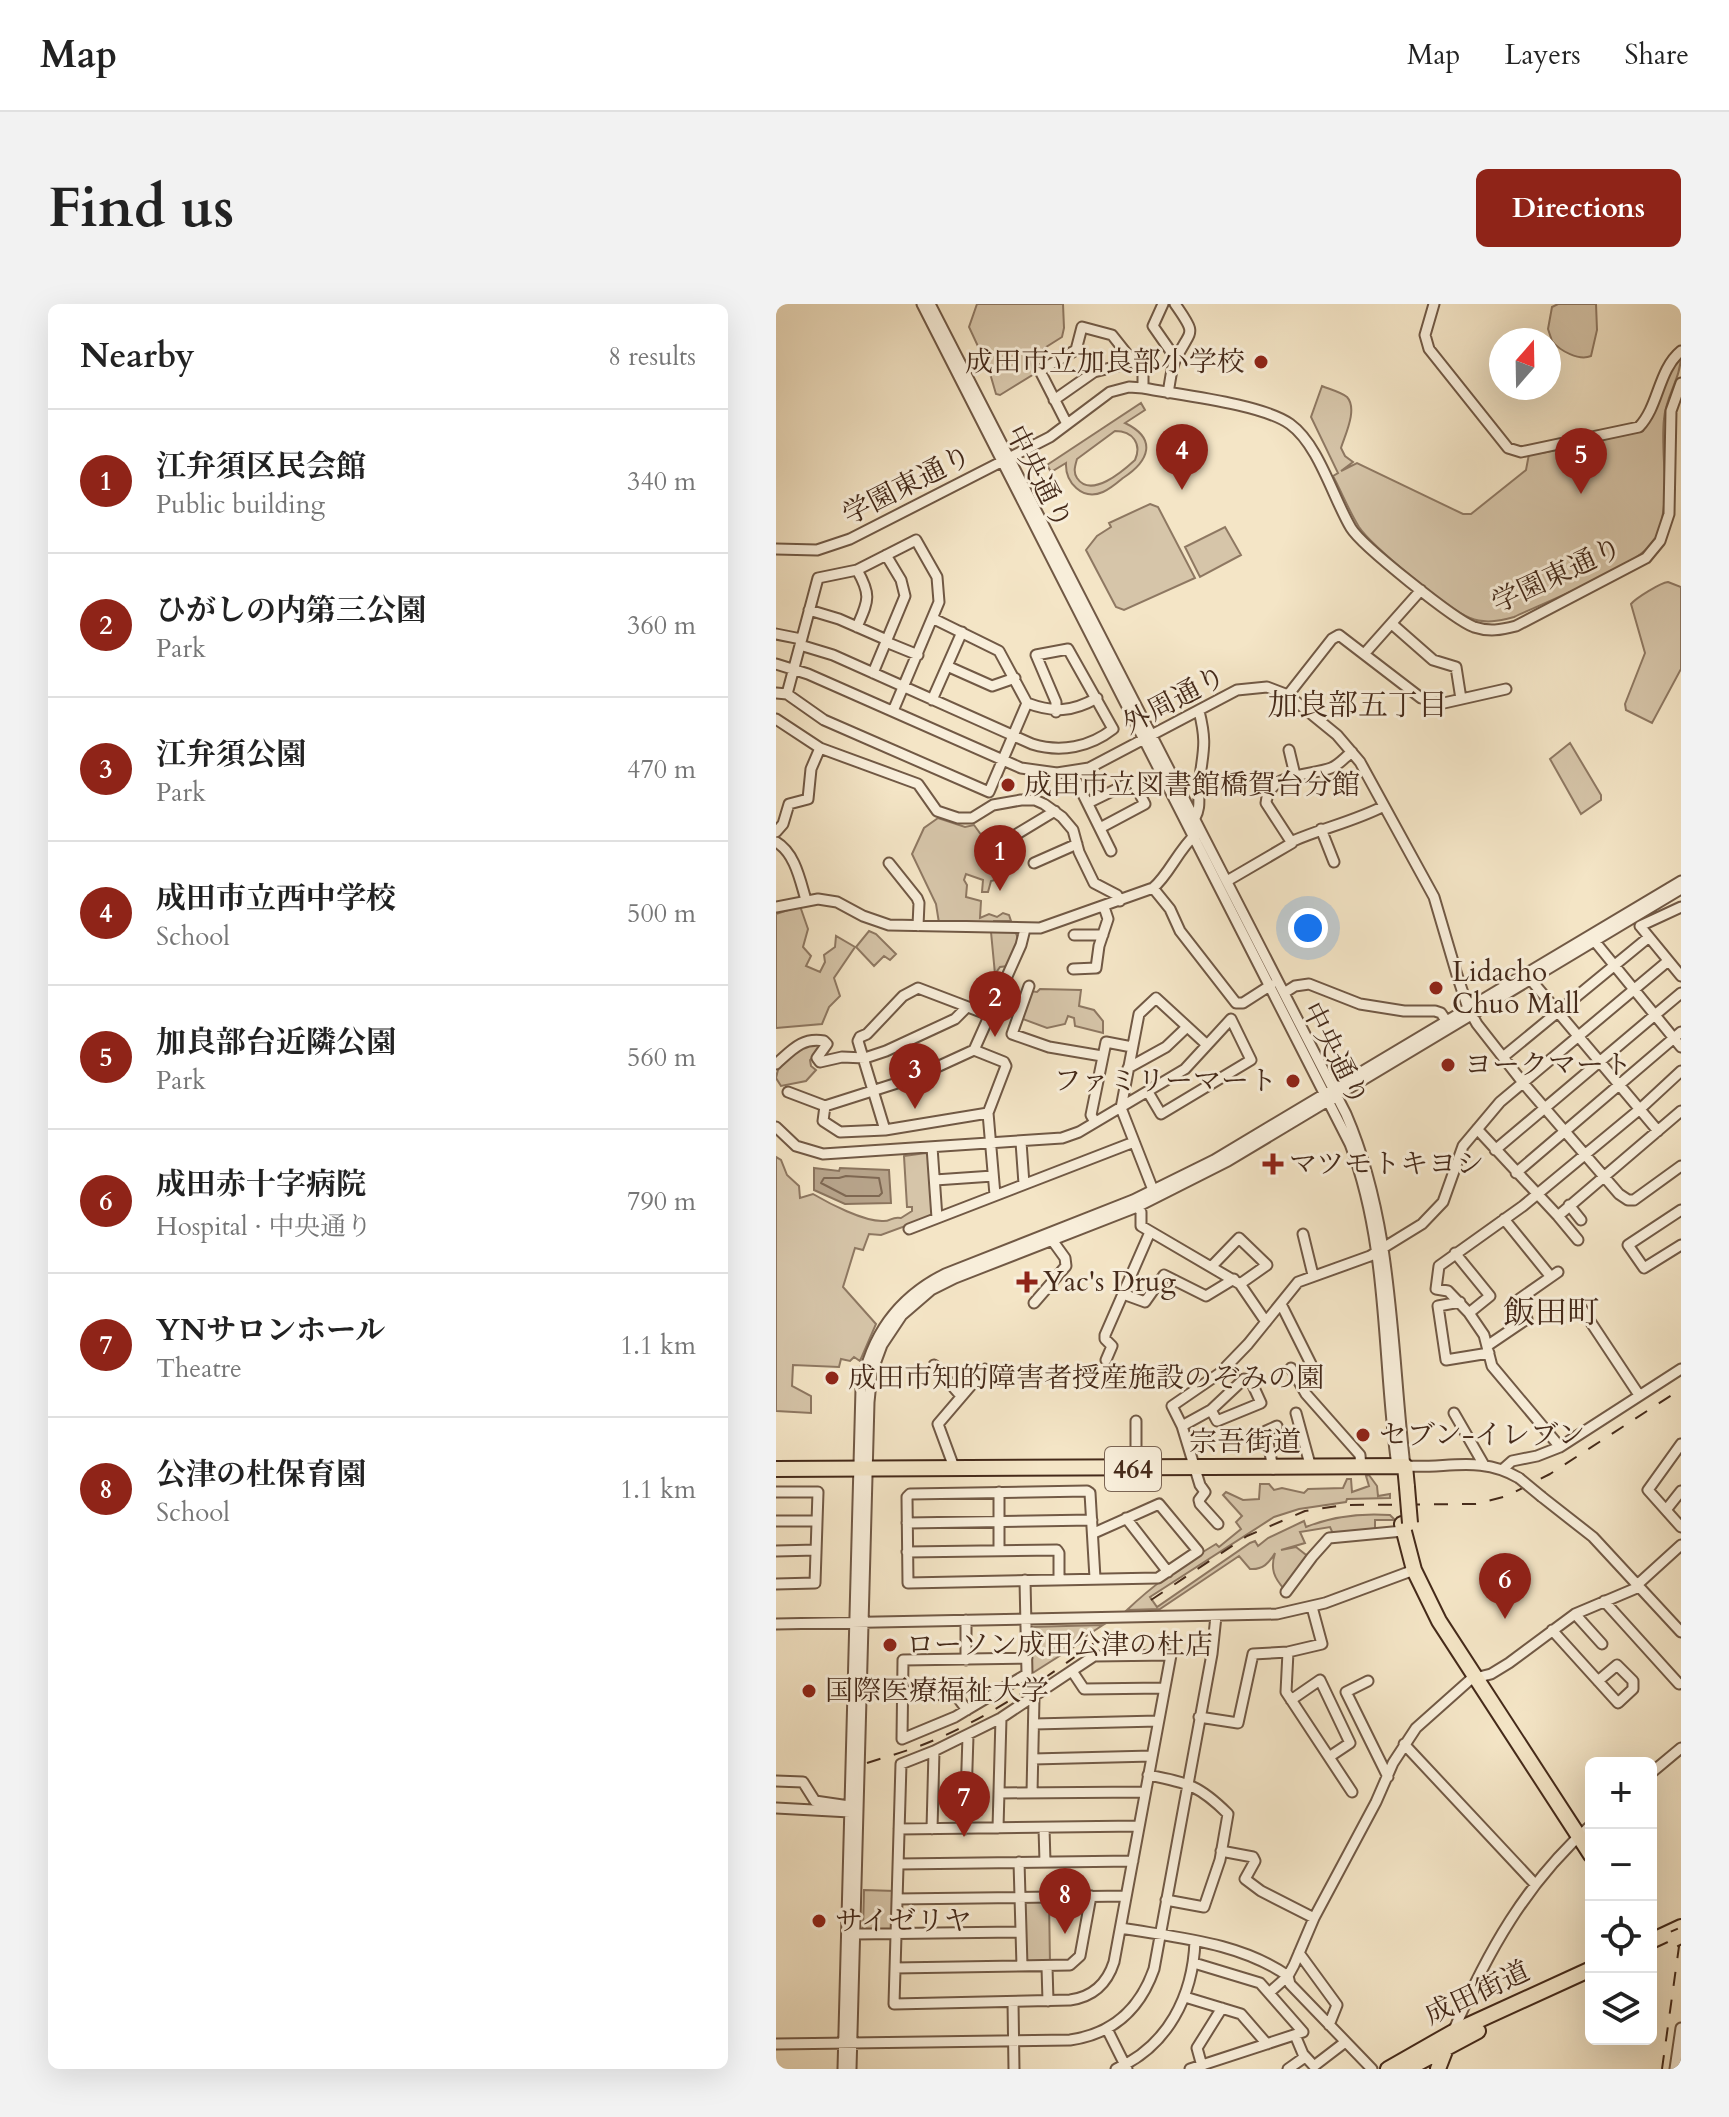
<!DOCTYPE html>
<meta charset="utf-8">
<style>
:root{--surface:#fff;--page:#f2f2f2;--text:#222;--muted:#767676;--line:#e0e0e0;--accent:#8f2418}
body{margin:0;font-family:Cardo,"Noto Serif JP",serif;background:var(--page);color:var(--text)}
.controls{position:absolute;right:24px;bottom:24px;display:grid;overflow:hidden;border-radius:12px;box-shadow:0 8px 32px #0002}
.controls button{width:72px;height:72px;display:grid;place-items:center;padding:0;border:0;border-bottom:2px solid var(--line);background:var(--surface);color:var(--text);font:40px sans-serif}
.compass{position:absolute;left:713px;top:24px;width:72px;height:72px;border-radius:50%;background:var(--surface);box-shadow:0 8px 32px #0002;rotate:20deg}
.you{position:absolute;left:532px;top:624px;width:28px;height:28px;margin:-20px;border:6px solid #fff;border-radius:50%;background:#1a73e8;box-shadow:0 0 0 12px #1a73e833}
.badge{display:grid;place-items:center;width:52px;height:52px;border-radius:50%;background:var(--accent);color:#fff;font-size:26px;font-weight:700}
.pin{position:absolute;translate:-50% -66px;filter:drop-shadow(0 2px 4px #0008)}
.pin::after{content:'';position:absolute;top:42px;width:28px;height:24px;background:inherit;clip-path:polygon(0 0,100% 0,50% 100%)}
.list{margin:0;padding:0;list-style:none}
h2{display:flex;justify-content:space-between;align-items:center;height:104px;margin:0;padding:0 32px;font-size:34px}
h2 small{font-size:26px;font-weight:400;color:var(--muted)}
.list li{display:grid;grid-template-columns:52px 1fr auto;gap:24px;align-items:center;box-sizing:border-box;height:144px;padding:0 32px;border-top:2px solid var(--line)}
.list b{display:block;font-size:30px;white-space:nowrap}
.list p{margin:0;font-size:26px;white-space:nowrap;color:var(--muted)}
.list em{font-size:26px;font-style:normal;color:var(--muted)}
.icon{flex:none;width:44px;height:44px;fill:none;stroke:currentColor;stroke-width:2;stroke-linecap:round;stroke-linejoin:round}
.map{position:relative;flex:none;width:905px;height:1765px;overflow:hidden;border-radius:12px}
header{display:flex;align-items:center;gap:48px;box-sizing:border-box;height:112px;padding:0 40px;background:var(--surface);border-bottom:2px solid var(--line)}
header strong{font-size:38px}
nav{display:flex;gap:44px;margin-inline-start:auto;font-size:28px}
.intro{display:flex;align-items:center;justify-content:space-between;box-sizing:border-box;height:192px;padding:0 48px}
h1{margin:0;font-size:56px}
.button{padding:20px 36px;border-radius:12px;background:var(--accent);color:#fff;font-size:28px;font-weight:700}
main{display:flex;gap:48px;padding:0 48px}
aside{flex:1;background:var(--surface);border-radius:12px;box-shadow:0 8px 32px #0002}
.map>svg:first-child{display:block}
.green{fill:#d6c5a9;stroke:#8e7862;stroke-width:2;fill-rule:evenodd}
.water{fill:#b8a58c;stroke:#8a745e;stroke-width:2}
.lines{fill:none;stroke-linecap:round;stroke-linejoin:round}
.shore{stroke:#7e6853;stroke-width:2}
.minor-casing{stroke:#715945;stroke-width:13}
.highway-casing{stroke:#452a1a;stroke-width:18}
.minor{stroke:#f8eeda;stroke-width:9}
.highway{stroke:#f4e5c6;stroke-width:14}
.rail{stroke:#452a1a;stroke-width:2;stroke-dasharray:14 14;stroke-linecap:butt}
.minor-bridge-casing{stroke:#715945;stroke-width:13;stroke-linecap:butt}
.highway-bridge-casing{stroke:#452a1a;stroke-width:18;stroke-linecap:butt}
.minor-bridge{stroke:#f8eeda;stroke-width:9}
.highway-bridge{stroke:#f4e5c6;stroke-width:14}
.poi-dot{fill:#8f2418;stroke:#f8eeda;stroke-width:3}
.labels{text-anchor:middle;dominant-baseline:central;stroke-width:6;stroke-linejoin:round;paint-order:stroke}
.shield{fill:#f8eeda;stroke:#7b6554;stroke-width:2}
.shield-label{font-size:26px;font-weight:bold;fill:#452a1a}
.poi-label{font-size:28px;fill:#452a1a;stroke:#f8eeda;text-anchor:start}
.street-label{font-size:28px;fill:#452a1a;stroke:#f8eeda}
.neighbourhood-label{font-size:30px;fill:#452a1a;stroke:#f8eeda}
.quarter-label{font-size:32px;fill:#452a1a;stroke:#f8eeda}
</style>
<header>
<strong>Map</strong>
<nav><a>Map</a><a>Layers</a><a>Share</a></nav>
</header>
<div class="intro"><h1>Find us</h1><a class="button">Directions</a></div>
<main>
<aside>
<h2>Nearby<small>8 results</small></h2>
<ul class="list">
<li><span class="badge">1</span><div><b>江弁須区民会館</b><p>Public building</p></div><em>340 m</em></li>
<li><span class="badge">2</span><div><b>ひがしの内第三公園</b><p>Park</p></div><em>360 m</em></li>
<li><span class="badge">3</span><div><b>江弁須公園</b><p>Park</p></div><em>470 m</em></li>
<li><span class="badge">4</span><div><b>成田市立西中学校</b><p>School</p></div><em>500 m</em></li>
<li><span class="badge">5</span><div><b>加良部台近隣公園</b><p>Park</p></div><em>560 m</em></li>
<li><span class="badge">6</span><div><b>成田赤十字病院</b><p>Hospital · 中央通り</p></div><em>790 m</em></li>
<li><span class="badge">7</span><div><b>YNサロンホール</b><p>Theatre</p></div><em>1.1 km</em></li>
<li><span class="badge">8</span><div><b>公津の杜保育園</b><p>School</p></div><em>1.1 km</em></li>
</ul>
</aside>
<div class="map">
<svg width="905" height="1765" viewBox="0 0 905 1765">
<rect width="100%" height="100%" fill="#f4e5c6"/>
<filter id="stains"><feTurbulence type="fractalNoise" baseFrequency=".0025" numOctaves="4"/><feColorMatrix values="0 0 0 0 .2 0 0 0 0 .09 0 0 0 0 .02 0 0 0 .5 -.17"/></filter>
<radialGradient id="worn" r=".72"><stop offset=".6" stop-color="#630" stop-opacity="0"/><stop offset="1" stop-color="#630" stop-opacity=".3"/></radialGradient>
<path class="green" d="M201 0H287L288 24 286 33 256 52 254 57 258 70 224 91 220 90 213 66 193 23Z
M782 0H820L821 26 815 52C803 57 784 47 776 37L772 25 776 3Z
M905 50C905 76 890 90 888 115 885 143 891 173 888 201 887 213 884 227 878 237 861 263 769 298 738 313 723 317 709 320 694 314 674 307 595 241 583 223 573 207 566 189 557 172L562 169 535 113 546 82C553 85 565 88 571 93 582 105 569 131 565 144L569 152 577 158 565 167 581 159 687 210H695L750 166 753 150 766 149 867 127 895 62Z
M365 99 369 106 349 119C382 135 373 157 347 174 341 179 334 185 327 188 306 197 289 178 290 159L275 168 271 161ZM339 127C357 127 366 140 359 156 347 167 315 195 301 174 297 168 299 162 301 155Z
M374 200 382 203 419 274 348 306 340 303 310 246 321 232 335 223 333 219Z
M449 223 465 251 424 273 409 243Z
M892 278 905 283V365L876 419 850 406 849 400 869 349 855 300C860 294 884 279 892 278Z
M794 439 825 491V496L805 510 774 455Z
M162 514 189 523 198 521C207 533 226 560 223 575L215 577 212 588H206L207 576 190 570 188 576 191 581 190 593 205 597 204 614 213 610 221 613 227 609 233 611 235 617H218L217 622 163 619 160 600 136 550 148 524Z
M24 602 32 625 27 643 35 652 30 662 44 668 49 658 48 651 59 643 60 632 79 643 58 674 64 692 53 703 46 720 0 724V610Z
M93 627 100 630 120 650 114 656 108 652 98 662 80 643Z
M239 627C246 639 237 651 232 662L224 663 219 670 215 628Z
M264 685 305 686 303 702 318 706 327 717V729L299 722 298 714 292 712 289 720 271 724 244 714 254 687 261 688Z
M41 737 44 746 34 756 35 762 40 766 30 777 5 782 0 774C3 752 21 744 41 737Z
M150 849 154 853 157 909 154 913 105 931 93 930 87 946 79 944 67 983 100 1020 84 1057 78 1053 74 1057 65 1055 63 1063 17 1061 16 1082 35 1092V1109L0 1107V853L5 856 11 871 23 882 24 894 37 890C54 900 87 917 106 917 115 918 115 912 125 914L136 907V903H131L128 852Z
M593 1171 601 1182 602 1192 614 1190V1194L571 1195 570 1198 523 1205 498 1213 374 1293 381 1303 474 1239 479 1237 482 1242 492 1234 528 1217 530 1223C557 1212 585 1209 614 1211L619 1216H599V1227L558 1232 554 1223 524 1228 529 1239 505 1246 520 1243 534 1254 509 1286C498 1274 494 1265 499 1249 493 1259 487 1266 474 1265L463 1252 384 1305 351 1306C378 1280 408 1259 440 1240L443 1243 465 1225 460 1218 466 1212 447 1191 450 1188 467 1196 483 1195 484 1180H493L498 1186 506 1184 528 1189 532 1185 567 1184 571 1175H575L576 1188 593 1182 590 1172Z
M327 1321 304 1336V1339L255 1370 253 1323Z
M88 1586 119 1587 118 1625 87 1626Z
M246 1596H273L274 1660H249Z"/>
<path class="water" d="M38 864 63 867 64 864 113 866 115 899 69 900 38 886Z"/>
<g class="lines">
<path class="shore" d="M70 872 103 874 106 889 103 892H70L45 879 48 874H63Z"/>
<g class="minor-casing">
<path id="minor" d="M146 0 574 840C613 942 606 1056 621 1162
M154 0 570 810C618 921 615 1044 629 1162 671 1165 704 1151 743 1174
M387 0 377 22 400 55
M658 0 649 31 653 45 732 144 745 148 863 123C883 102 882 66 905 47
M392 89C394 79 395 65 399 57 414 24 423 34 399 0
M278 96 318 68 350 60 356 55
M291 120 265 69 268 64 300 46 306 23 336 31 367 70V84
M0 245 41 246 74 235 274 133 334 88 353 83 367 84C404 91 486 100 514 120 543 141 557 194 575 224 586 242 679 316 698 323 713 328 725 326 740 322L870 254 884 237 893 210 895 107 905 79
M81 266C96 292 92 297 81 323
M33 306 63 315 111 336
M616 320 657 356 680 363 685 395
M0 330 25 335
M110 338 142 351
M24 341 57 351 256 440C285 449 314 443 337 425L292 345 260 351 280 398V408
M589 349 645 286
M0 360 32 370 245 464 281 469 313 464 461 386 491 383 512 391 561 431 584 458 658 593 681 671 692 704 701 720 748 780 843 890 852 896H858L905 862
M171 362 216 382 239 374
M97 369 129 292 125 276 110 251
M0 389 11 390 48 416 213 488 251 399 223 347 158 315
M11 390 42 274 81 266 140 236 161 273 163 298 117 407
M512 391 556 335 563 331 645 394 668 399 730 385
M156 396 186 328
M251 399C278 409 296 408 321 394
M0 415 44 444 142 480 161 507 182 514H196L217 501 245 496H259L268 500 286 513 297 526 303 548 318 579 341 591 344 597
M513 446 519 471
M296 468 335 547
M312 499 357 477 369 500 324 524
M419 514C425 503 422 495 423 483 426 448 432 443 423 407
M545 525 558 558
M0 528 7 520 13 500 32 495 35 465 44 444
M236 533 279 507
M517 537C547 524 579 517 608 502
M0 538C19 549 24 576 30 596
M113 559 141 594 143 599 142 622
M258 559 301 540
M451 577 516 539 490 499C492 468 534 472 555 464 563 461 569 453 576 448
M377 584 394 605 404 627 460 699H467L495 681
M0 603 42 595 61 598 87 612 113 621 264 624 377 584C393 571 402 546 420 530
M905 603 864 622 905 672
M298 631H327
M816 634 905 743
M297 665 320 664 323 642 332 615 328 603
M755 676 882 827
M253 682 236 730 273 743 326 752
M508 689 519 682 533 680 584 700 628 707H659L665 709 671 718
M198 746 245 641 249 625
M727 753 873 633
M0 760C16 746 26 733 48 737L51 740 41 754 44 758 66 753 89 754 110 747 179 715 191 703
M352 764 390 743 411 723
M12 788 49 802 137 774 198 746 228 758 230 762 212 809 219 891
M49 802 47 817 64 828 109 826 212 809
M319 818 315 811 330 738 356 743
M0 823 20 842 47 850 286 834 303 828 409 765 455 715 475 756 385 810 372 788
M701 825 782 912 905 807
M109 826 82 737 84 733 91 730 127 692 142 684 213 711
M245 838 248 880
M156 843 161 914
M719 846 905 689
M740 869 905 728
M159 876 217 872
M379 891 345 804 363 710 380 694 430 740
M358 898 365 908V922L464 980 490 1018
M793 901 805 916
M905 906 852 941 868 964 905 941
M782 912 802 936
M728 915 775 973
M133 925 358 838
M527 930 537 971
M679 949 714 992 693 1009 708 1031 716 1062 784 1143
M436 962 463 934 491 961 464 980
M347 990 369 998 388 971 430 992 458 975
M684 998 662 1002 670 1056 713 1049
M258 999 290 962 289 954 276 936
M505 1000 535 1060
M804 1002 863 1091
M693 1009 672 987 660 985 663 962 747 902 864 805 905 767
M711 1042 751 1015 739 998 782 968
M330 1056 336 1042 329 1035V1031L374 928
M158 1061 185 1092
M515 1064 530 1090 584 1151 585 1164
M520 1109 535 1164
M678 1109 708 1161
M406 1122 435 1106 468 1075 475 1077 485 1099 441 1117 435 1106
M905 1140 872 1186 905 1223
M360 1165V1117
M497 1165 490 1127 501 1122
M727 1165 736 1157 761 1152 784 1143 905 1065
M179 1166 162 1120 209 1065
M0 1188H42L39 1279 0 1280
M223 1188V1246
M766 1193 817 1233 905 1328
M890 1206 905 1187
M350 1214 392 1268
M0 1217H41
M131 1219 316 1216
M442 1220 424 1200 423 1196 429 1188 424 1181 406 1122 396 1102 444 1069 472 1040 522 978 594 952 646 920 667 898 687 842 724 798 892 657
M318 1229 383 1200 422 1247 382 1274 132 1279 131 1193 134 1190 311 1187 314 1189 319 1274
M0 1247 40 1246
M131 1248 281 1246 283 1249V1275
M249 1276 251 1370 179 1413 126 1435 127 1356 251 1354
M861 1281 905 1241
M510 1288 536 1253 553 1234 627 1227
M828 1297 903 1380
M799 1310 826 1340
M190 1316V1356
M0 1320 501 1310 549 1299 638 1266
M776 1326 842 1399 857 1385V1377L841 1361 822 1377
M512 1348 510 1388 576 1488
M395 1351 338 1658C331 1680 316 1693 294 1696L118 1700 125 1460 158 1447 225 1414 318 1352Z
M296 1367 308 1385 388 1384
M592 1377 570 1388 612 1473
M127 1392 179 1390 191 1406
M515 1396 544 1376 574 1439 553 1453
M423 1413 462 1419 477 1350 512 1348 546 1340 536 1303
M258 1420 382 1417
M628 1440 758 1579
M257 1455 376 1452
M875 1469 905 1444
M372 1471C412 1479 423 1481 452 1510L444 1556 428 1603 390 1596
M0 1477 27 1478 39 1497 80 1503
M223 1489 369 1488
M256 1489 258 1394
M0 1504 74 1508 80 1506
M222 1524 225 1414
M268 1524 269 1558
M123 1525 363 1522
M156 1525 158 1447
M189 1525 192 1432
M445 1547 477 1553 479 1557 469 1575 485 1587 538 1614
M243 1558 246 1662
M123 1560 357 1557
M121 1595 350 1592
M345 1624C402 1634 463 1638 512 1672L514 1680 596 1765
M79 1630 244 1628
M523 1649 561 1701 553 1721
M271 1663 272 1697
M119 1664 294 1661 304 1652 315 1592
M493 1689 512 1672 518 1661 538 1614 600 1498 617 1459 640 1424 695 1375 715 1370 733 1359 799 1310 863 1283
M409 1693 465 1710 491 1740
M237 1698 238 1765
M331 1725 351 1765
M677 1728C711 1648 750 1579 815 1521
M519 1731 527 1750 538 1762 568 1739
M0 1740 294 1736C337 1730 364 1705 378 1665L436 1350 440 1312
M426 1762 421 1744 446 1704
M67 1765 85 1085C94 1033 121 994 169 970L357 896 438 856 905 577
M75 1765 93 1098 96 1068 106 1041 126 1011 155 986 179 974 361 903 452 857 905 585
M340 1765C392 1742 417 1692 419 1637
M414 1765 527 1728 484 1679 418 1659
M512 1765 529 1753
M899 1765 905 1724"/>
</g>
<g class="highway-casing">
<path id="highway" d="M0 1165 629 1162 631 1183
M626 1220 638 1266 663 1317 815 1551
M875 1637 905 1623
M612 1765 677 1728 815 1665
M631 1765 702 1727
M662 1765 672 1739"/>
</g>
<use href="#minor" class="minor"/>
<use href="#highway" class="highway"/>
<path class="rail" d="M375 1296 471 1232 529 1207 568 1201 700 1200 731 1192 774 1170 905 1085
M91 1459C113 1452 135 1446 156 1437 220 1410 277 1369 332 1329
M886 1765 905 1628"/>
<g class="minor-bridge-casing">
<path id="minor-bridge" d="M743 1174 766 1193"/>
</g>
<g class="highway-bridge-casing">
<path id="highway-bridge" d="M631 1183 634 1219
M898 1635 905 1632"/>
</g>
<use href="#minor-bridge" class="minor-bridge"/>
<use href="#highway-bridge" class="highway-bridge"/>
</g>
<g class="poi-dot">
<circle cx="485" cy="58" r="8"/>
<circle cx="232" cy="481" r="8"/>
<circle cx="660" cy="684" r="8"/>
<circle cx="672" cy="761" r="8"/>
<circle cx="517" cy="777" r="8"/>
<path d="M493 848h8v8h8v8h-8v8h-8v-8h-8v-8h8z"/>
<path d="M247 966h8v8h8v8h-8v8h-8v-8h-8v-8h8z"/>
<circle cx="56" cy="1074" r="8"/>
<circle cx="587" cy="1131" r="8"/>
<circle cx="114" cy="1341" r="8"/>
<circle cx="33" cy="1387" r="8"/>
<circle cx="43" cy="1617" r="8"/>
</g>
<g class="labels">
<rect class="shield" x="329" y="1143" width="56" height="44" rx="6"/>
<g class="shield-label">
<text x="357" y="1165">464</text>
</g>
<g class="poi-label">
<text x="469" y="58" text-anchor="end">成田市立加良部小学校</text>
<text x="248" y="481">成田市立図書館橋賀台分館</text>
<text x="676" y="668">Lidacho<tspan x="676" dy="32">Chuo Mall</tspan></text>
<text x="688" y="761">ヨークマート</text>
<text x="501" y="777" text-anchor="end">ファミリーマート</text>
<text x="513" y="860">マツモトキヨシ</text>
<text x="267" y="978">Yac's Drug</text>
<text x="72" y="1074">成田市知的障害者授産施設のぞみの園</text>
<text x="603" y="1131">セブン-イレブン</text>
<text x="130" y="1341">ローソン成田公津の杜店</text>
<text x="49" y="1387">国際医療福祉大学</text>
<text x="59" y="1617">サイゼリヤ</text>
</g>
<g class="street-label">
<text transform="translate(263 173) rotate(63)">中央通り</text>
<text transform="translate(131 181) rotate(-27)">学園東通り</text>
<text transform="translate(781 271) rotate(-25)">学園東通り</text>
<text transform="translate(398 396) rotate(-28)">外周通り</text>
<text transform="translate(559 750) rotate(63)">中央通り</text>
<text x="469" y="1138">宗吾街道</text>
<text transform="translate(701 1689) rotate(-25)">成田街道</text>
</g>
<g class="neighbourhood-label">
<text x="582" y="401">加良部五丁目</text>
</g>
<g class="quarter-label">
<text x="775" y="1009">飯田町</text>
</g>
</g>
<rect width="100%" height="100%" filter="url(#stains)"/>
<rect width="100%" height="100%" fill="url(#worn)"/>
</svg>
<div class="controls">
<button>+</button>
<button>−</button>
<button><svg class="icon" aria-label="locate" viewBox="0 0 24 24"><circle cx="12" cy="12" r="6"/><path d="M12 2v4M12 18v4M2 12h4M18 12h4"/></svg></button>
<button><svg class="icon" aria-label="layers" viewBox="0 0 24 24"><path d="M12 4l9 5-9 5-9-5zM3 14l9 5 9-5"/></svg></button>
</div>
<svg class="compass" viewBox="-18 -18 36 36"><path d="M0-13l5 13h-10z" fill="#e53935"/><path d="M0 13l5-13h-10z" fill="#767676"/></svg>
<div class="you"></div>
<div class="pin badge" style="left:224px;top:587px">1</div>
<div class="pin badge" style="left:219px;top:733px">2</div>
<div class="pin badge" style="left:139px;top:805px">3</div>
<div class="pin badge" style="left:406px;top:186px">4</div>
<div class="pin badge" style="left:805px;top:190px">5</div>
<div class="pin badge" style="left:729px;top:1315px">6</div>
<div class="pin badge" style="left:188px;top:1533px">7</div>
<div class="pin badge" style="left:289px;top:1630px">8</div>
</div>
</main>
